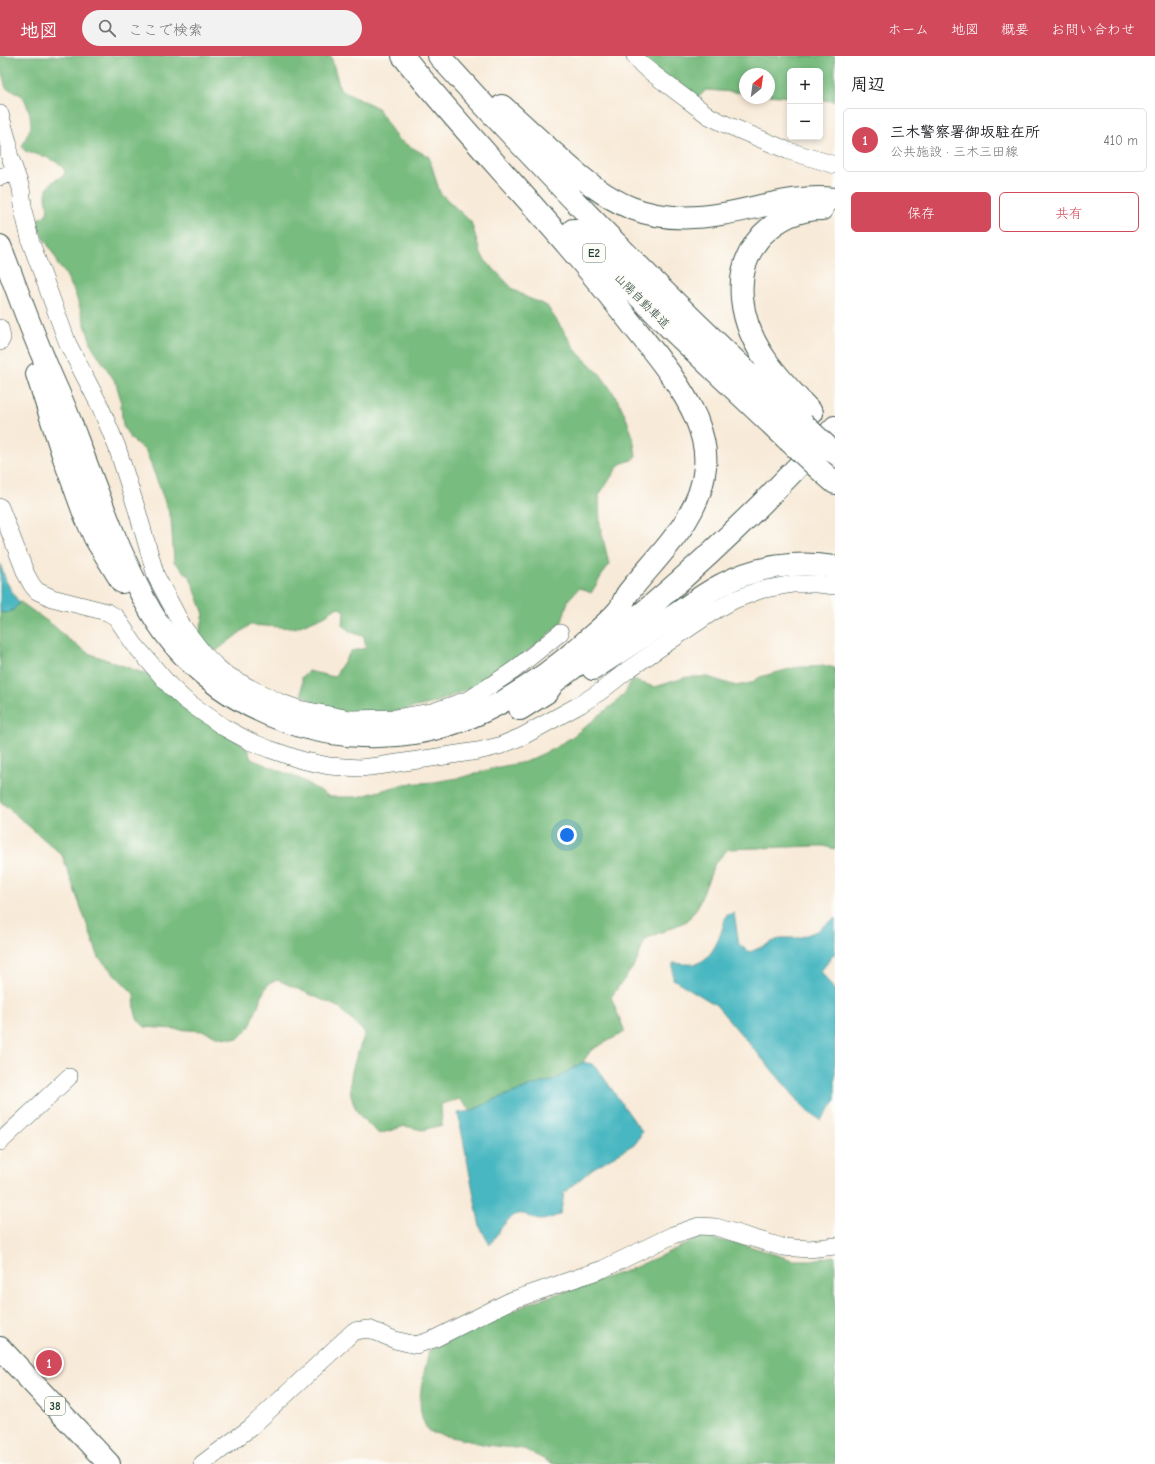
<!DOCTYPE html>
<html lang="ja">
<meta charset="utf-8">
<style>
:root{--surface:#fff;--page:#f2f2f2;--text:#202124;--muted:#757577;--line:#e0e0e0;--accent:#d1495b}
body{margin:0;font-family:"Comic Neue","Klee One",sans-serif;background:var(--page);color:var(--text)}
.controls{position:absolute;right:12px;top:12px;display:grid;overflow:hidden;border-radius:6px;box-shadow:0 2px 6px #0003}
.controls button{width:36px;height:36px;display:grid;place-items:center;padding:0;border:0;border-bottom:1px solid var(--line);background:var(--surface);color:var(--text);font:20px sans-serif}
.compass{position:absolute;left:739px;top:12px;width:36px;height:36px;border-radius:50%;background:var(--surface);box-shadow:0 2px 6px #0003;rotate:29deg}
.you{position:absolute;left:567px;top:779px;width:14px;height:14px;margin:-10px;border:3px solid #fff;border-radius:50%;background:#1a73e8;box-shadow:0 0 0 6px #1a73e833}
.badge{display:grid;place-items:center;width:26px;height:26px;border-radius:50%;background:var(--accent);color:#fff;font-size:13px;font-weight:700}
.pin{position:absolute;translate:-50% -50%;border:2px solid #fff;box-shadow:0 1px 4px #0006}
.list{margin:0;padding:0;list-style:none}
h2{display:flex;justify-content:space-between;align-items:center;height:52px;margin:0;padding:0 16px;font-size:17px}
h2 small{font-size:13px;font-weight:400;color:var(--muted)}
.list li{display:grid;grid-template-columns:26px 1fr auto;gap:12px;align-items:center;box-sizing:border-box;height:64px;margin:0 8px 8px;padding:0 8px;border:1px solid var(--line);border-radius:6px}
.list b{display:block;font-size:15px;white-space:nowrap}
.list p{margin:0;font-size:13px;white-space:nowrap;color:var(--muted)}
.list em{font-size:13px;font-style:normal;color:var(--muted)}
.actions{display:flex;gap:8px;padding:12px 16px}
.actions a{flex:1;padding:9px 0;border:1px solid var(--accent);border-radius:6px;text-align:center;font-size:14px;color:var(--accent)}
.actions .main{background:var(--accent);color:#fff}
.icon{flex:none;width:22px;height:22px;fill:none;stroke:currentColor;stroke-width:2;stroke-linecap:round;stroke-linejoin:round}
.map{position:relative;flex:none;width:835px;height:1408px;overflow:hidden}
header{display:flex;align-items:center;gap:24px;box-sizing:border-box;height:56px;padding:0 20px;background:var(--accent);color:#fff}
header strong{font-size:19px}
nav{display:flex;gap:22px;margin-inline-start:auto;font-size:14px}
.search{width:280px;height:36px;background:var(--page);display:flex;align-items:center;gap:10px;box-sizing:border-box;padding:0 14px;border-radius:22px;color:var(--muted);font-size:15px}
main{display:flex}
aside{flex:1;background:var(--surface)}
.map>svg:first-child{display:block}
.forest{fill:#78bc7f;stroke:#4c7c5a}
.water{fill:#48b7c1;stroke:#347a7a}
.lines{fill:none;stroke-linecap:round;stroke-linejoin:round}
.minor-casing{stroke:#40574d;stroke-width:18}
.major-casing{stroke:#40574d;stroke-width:24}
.highway-casing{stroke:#40574d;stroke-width:24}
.minor{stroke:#fff;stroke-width:17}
.major{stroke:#fff;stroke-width:22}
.highway{stroke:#fff;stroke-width:22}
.highway-bridge-casing{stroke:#40574d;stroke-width:24;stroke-linecap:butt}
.highway-bridge{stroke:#fff;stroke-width:22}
.labels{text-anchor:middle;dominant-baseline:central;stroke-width:4;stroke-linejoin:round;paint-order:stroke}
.shield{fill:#fdfcf7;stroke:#62766e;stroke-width:1}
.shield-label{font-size:11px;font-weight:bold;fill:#1f3d34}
.street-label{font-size:12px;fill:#1f3d34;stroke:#fdfcf7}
</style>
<header>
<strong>地図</strong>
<div class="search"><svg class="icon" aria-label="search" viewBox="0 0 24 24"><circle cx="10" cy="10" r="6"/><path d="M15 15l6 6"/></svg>ここで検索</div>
<nav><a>ホーム</a><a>地図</a><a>概要</a><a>お問い合わせ</a></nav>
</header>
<main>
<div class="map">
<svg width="835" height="1408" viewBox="0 0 835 1408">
<rect width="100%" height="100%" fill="#fdfcf7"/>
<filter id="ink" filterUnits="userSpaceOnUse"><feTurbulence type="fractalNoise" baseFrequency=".025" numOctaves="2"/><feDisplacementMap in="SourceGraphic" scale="8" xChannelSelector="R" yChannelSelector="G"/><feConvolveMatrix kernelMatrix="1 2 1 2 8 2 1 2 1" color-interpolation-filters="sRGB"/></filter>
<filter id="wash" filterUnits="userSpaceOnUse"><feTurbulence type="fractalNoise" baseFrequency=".012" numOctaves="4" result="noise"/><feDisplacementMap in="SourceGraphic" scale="16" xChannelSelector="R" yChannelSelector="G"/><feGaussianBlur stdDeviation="0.9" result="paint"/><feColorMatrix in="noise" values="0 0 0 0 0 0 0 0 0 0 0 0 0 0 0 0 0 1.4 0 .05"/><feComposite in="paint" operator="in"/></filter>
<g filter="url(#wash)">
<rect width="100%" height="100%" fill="#f8ead8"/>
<path class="forest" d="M0 0H331L340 33 378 52 397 83 429 101 440 137 471 166 481 198 485 204 513 233 526 241 547 250 578 297 600 318 612 335 620 348 627 364 633 381 636 400 632 404 620 408 599 439 600 469 609 508 591 537 579 532 568 544 562 566 539 587 486 625 435 647 392 656 325 655 302 638V621L308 615 334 621 351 595 366 592 364 581 349 575 343 569 344 555 338 551 324 560 295 572 250 569 212 598 198 583 204 558 190 521 174 506 171 462 146 395 131 383 123 370 120 341 116 327 92 290 75 237 65 217 57 208V204L39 174 36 163C42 162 46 160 48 154 46 142 43 133 54 125 58 122 62 121 65 118 66 107 44 100 35 98 32 97 28 97 25 95 24 94 23 92 22 90L31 71 30 58 25 44 18 37 6 32 0 10Z
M639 0H835V45L820 44V15H790V41L769 39V18H745V37L706 34 694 45Z
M19 545 54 570 68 583 88 597 137 615 153 619 247 692 251 703 300 723 330 741H358L405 728 434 726 464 721 494 712 525 706 553 693 572 681 615 647 625 637 632 624 655 631 687 621H708L736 630 751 627 760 621 793 612 802 611H813L822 609 835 612V793L824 790H815L728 793 715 807 698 850 687 865 645 883 636 907 611 941 625 976 591 994 583 1006 552 1025 534 1029 496 1043 471 1055 460 1043 441 1048 442 1069 422 1074 405 1070 379 1078C372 1071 362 1064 357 1055 342 1029 356 1003 365 977L338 951 278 924 269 927 264 935 250 970 238 983 220 981 203 975 145 971C133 961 135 953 134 938L99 902 62 799 0 745V556C9 559 13 554 19 547Z
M702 1181 746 1189 792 1204H811L835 1200V1408H553L524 1393 487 1389 429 1376C412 1352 424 1321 429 1294L535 1245 629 1214Z"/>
<path class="water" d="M0 508 6 525 19 547C14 554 9 559 0 556Z
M734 857 739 889 750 896 781 882H799L817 875 835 862V897L821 915 835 935V1046L821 1064 808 1056 716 949 673 923V907C679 907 688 909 695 908 714 903 721 878 726 860L730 858Z
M583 1006 592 1008 599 1015 642 1076 636 1087 592 1113 564 1137 561 1155 559 1159C552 1161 543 1166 535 1163 531 1162 527 1158 523 1158 509 1155 496 1180 490 1189L480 1171 458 1057 471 1055 496 1043 534 1029 552 1025Z"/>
</g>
<g filter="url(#ink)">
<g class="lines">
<g class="minor-casing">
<path id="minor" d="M635 0 642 9 656 20 709 60 725 68 789 95 835 109
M0 58 9 89V98L21 132 24 158 31 187 68 288 100 350 117 391 137 454 156 520 183 571 203 597 215 609 224 617 250 632 279 646 299 653 350 663 396 662 432 656 470 643 514 614 560 577
M0 121 15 116
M0 272 2 282 0 286
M0 451 26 518 32 529 37 535 52 542 107 556 116 561 134 588 170 630 185 644 225 672 249 685 269 693 301 704 329 710 360 712 378 710 478 695 499 690 523 680 581 648 601 635 629 613 714 555 734 544 760 534 793 528H817L835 530
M0 1086 69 1021
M202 1408 250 1372 354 1275 369 1273 395 1284 416 1289 434 1283 510 1245 603 1213 673 1179 699 1170 716 1171 782 1191 809 1193 835 1190"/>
</g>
<g class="major-casing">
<path id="major" d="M0 1292 109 1408"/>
</g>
<g class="highway-casing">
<path id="highway" d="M439 0C555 128 676 251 803 368
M502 50C520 66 538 83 556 99 609 148 647 171 722 158 760 152 796 138 835 143
M573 174 671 273 788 384
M0 190C15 228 28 266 44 303 51 321 60 339 67 357 83 399 99 442 116 484 125 504 134 525 145 545 175 602 225 644 285 665 326 680 372 684 415 677 480 666 535 630 584 587 596 576 609 566 619 554 623 549 624 542 628 537 658 499 701 462 705 411 707 394 702 377 696 362 680 326 651 293 627 262 557 171 475 90 403 0
M37 318 64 402 84 457 95 482 122 526
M812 357C797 341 781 325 768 307 741 270 728 217 762 179 778 163 799 153 822 153
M818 412 835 427
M593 613C619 596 646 578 672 561 688 550 705 537 723 528 757 510 797 505 835 511
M520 653 547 636 554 626C657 552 749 465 835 371"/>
</g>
<use href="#minor" class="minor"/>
<use href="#major" class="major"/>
<use href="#highway" class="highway"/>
<g class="highway-bridge-casing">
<path id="highway-bridge" d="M803 368 833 396
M788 384 818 412"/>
</g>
<use href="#highway-bridge" class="highway-bridge"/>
</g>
</g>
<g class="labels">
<g class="shield">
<rect x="583" y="188" width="22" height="18" rx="3"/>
<rect x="45" y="1341" width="20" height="18" rx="3"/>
</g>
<g class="shield-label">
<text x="594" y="197">E2</text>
<text x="55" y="1350">38</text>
</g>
<g class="street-label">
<text transform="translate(642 245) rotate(45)">山陽自動車道</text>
</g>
</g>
</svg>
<div class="controls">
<button>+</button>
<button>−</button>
</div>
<svg class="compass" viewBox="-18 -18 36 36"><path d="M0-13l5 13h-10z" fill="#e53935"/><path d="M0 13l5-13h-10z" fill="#757577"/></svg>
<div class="you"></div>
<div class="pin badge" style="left:49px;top:1307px">1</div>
</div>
<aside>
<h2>周辺<small></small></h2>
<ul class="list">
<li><span class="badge">1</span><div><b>三木警察署御坂駐在所</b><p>公共施設 · 三木三田線</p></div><em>410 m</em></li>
</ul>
<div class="actions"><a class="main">保存</a><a>共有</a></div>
</aside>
</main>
